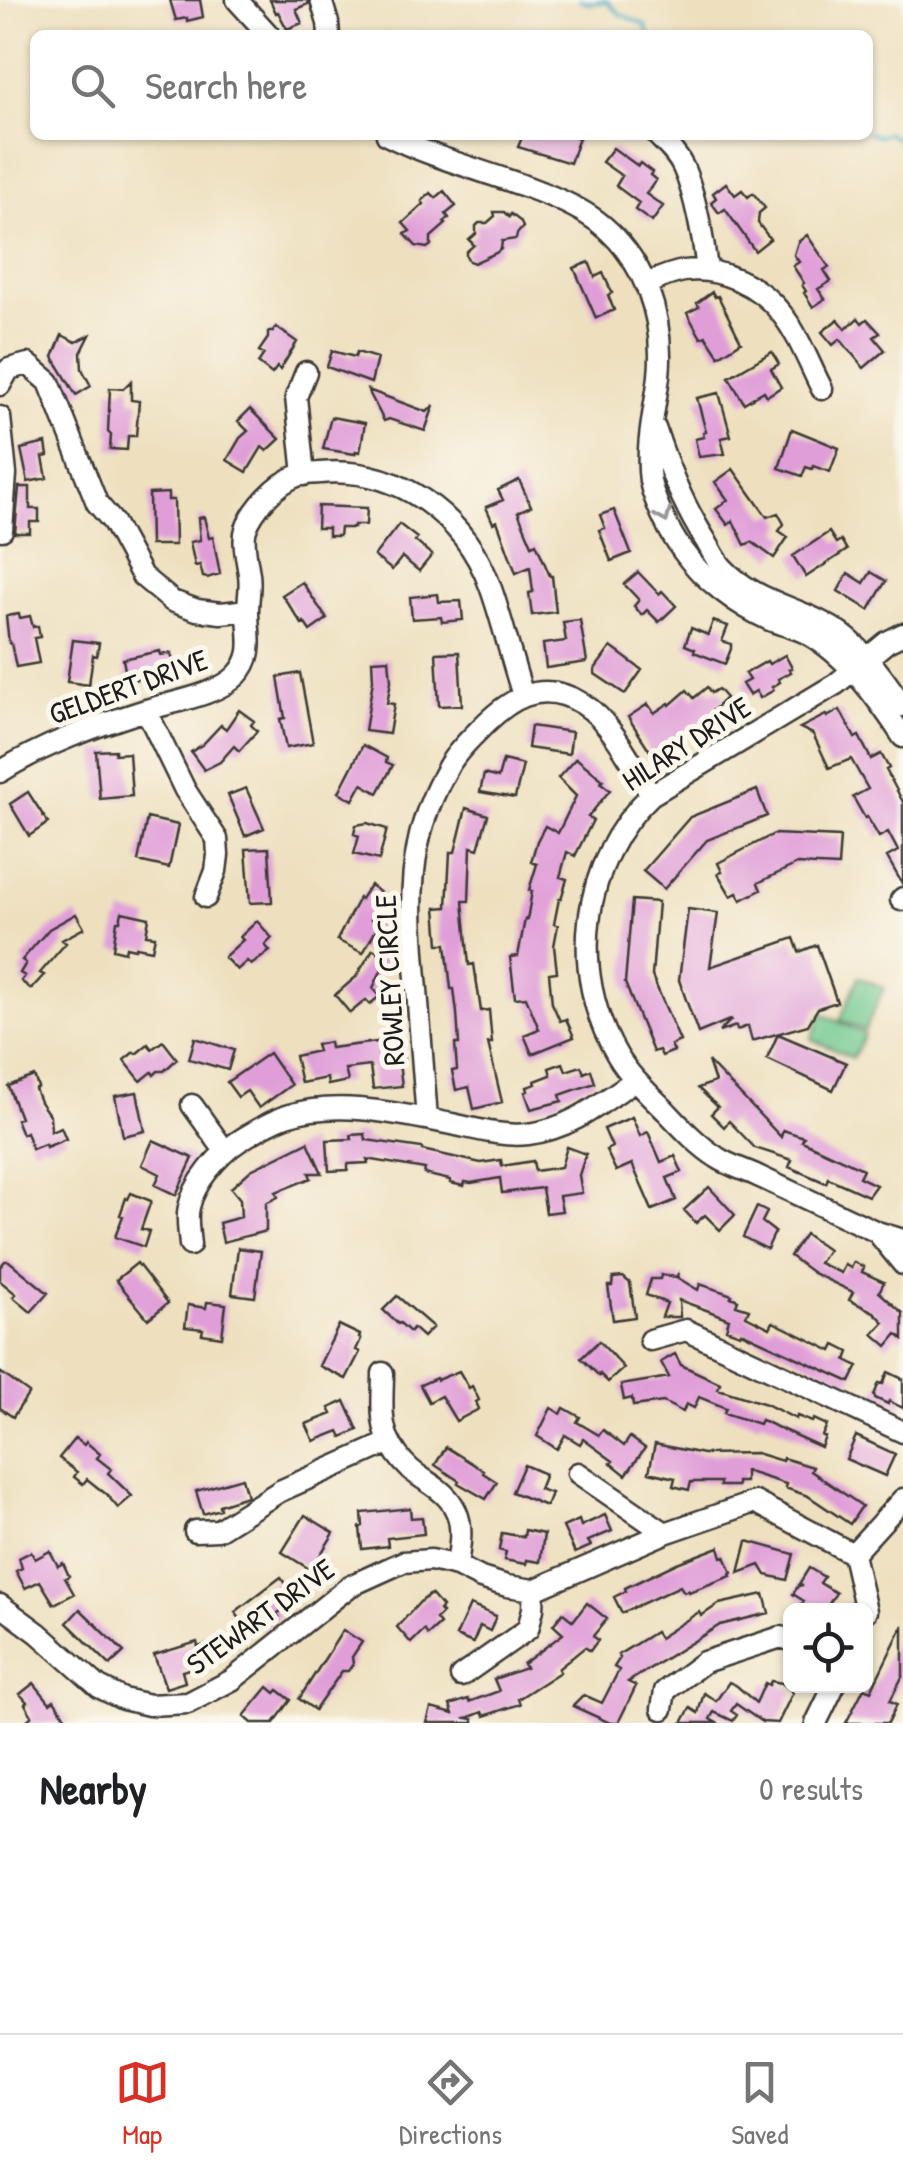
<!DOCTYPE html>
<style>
:root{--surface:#fff;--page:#f2f2f2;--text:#202124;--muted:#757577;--line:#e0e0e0;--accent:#d93025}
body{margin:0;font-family:"Patrick Hand",sans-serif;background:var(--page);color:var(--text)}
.controls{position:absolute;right:30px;bottom:30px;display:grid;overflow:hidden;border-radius:15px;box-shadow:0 2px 8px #0004}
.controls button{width:90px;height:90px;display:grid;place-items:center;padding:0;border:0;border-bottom:2px solid var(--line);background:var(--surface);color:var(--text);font:50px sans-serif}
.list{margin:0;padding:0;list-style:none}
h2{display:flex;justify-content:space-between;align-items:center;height:130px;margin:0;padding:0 40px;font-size:42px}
h2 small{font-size:32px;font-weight:400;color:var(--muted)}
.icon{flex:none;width:55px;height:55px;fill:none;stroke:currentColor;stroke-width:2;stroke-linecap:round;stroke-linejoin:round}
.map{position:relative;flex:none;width:903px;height:1723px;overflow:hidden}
.search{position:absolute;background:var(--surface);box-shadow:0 2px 8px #0004;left:30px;right:30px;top:30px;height:110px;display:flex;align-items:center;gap:25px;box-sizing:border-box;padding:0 35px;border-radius:15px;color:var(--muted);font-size:38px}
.sheet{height:310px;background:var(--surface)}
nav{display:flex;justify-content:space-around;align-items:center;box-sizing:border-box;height:140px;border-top:2px solid var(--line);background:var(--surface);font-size:28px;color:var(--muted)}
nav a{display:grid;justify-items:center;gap:5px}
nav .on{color:var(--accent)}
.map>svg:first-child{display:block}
.green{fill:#70c88e;stroke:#467255;stroke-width:2.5}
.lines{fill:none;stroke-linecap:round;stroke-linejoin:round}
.stream{stroke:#40a9c0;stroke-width:4}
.building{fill:#e09ed8}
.minor-casing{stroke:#3c3934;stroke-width:25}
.minor{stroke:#fff;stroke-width:20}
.oneway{stroke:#999}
.labels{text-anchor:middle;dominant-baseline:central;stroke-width:10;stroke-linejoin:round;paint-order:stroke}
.street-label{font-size:30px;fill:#1c1c1c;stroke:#fbf7ec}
</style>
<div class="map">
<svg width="903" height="1723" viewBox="0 0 903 1723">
<rect width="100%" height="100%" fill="#fbf7ec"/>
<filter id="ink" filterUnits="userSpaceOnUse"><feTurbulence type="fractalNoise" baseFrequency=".01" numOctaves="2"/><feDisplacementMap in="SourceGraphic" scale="20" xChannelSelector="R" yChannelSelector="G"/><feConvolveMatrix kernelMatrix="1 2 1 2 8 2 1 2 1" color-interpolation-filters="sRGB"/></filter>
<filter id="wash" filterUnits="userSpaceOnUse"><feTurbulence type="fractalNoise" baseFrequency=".0048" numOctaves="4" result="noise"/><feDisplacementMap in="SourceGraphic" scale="40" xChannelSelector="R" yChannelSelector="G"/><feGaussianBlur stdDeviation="2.25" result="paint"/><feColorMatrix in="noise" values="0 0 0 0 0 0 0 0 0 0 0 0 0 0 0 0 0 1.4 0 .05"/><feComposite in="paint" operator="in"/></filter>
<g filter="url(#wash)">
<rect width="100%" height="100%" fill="#eee0bf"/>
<path class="green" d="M859 977 884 988 865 1030 840 1020Z
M822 1014 865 1034 853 1058 811 1039Z"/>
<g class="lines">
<path class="stream" d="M580 0 589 3 606 1 620 14 645 25 649 35
M868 133 879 136 887 133 903 143"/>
</g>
<g id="blocks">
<path class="building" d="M170 0H200L203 17 187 21V18L176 20Z
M270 0H308V4L296 9 302 23 287 29 278 12 276 13Z
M523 135H571L579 138 570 163 518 147Z
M613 148 638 166 640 163 652 172 650 175 656 180 646 194 663 206 652 222 635 210 639 203 616 186 622 176 602 162Z
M726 183 735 195 742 190 748 197 753 193 765 208 759 213 758 223 770 239 755 251 725 209 719 213 711 202 716 198 713 193Z
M444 191 456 206 446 214 449 218 444 222 446 224 431 237V245L427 248 416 246 405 234 410 231 403 223 424 204 422 201 431 193 436 198Z
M494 212H504L509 217 511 214 520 221 523 227 517 234 516 239 502 241 501 249 496 253 474 263 469 261 466 256V252L474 245 469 240 476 234V226L479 223H487L495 216Z
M807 235 829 267 824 270 831 281 818 289 825 299 813 307 804 293 806 291 802 285 804 283 793 266 799 262 794 255 798 242Z
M589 262 595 277 603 273 612 293 608 295 614 310 596 318 574 268Z
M712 292 715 297 718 296 741 342 719 356 706 336 701 338 687 313 699 307 697 303Z
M858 318 862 323 867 319 880 333 874 337 885 350 864 368 840 339 833 345 822 332 838 319 846 329Z
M276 327 297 342 280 370 277 367 272 374 258 363 264 354 259 351 268 338V332H273Z
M62 335 76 342 90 335 81 353 82 369 91 386 76 395 53 357Z
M332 351 355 357 357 352 377 358 371 383 327 367Z
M772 352 779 364 771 369 781 387 767 396 764 391 744 403 729 377Z
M131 381V400L139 401 136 436H128L127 450 110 449 111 435 108 432 110 388 123 389Z
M368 390 427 412 434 405 425 431 389 419 384 421Z
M719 393 731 436 721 438 725 454 699 457 695 439 704 437 703 433 706 432 697 398Z
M250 409 280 439 267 451 262 447 247 472 227 460 240 438 248 431 238 421Z
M331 417 365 423 360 452 356 451 355 454 323 449Z
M792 429 839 448 830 472 813 466 812 469 806 467 802 476 779 468Z
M46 443 48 456 43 457 47 478 28 482 21 449Z
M733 469 767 517 778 513 784 524 779 531 788 537 774 558 752 542 745 545 733 521 728 525 716 509 728 500 715 482Z
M519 480 531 506 518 512 532 545 536 543 550 576H552L556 612 532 615 529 593 533 592 530 567 516 573 497 521 493 523 486 507 503 500 498 490Z
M19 487H30V509H39V522H30V533H15Z
M168 493V500H174L175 545H150L149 494Z
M318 506 367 508 366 525H354V528H340L339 536H328V528H317Z
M614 510 631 553 611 561 599 530 605 528 600 515Z
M204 517 209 538 213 537 220 574 207 578 203 577 200 565 195 566 190 542 200 540 198 518Z
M399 524 417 538 415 541 432 555 419 571 402 557 392 570 374 556Z
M829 532 836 543 841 540 847 550 806 577 793 556Z
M638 572 659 594 662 591 676 606 659 622 647 610 642 615 634 606 639 600 624 584Z
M871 572 886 581 869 610 838 591 848 573 864 583Z
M302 582 327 619 310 631 304 622 302 624 282 595Z
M438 594 439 602 461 601 463 620 442 622 441 617 412 619 410 597Z
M19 614 20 618 30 616 33 627 38 626 40 637 34 638 39 663 16 667 11 643H9L6 616Z
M580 620 587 662 546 668 543 644 566 641 563 622Z
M713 621 728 626 722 641 731 644V649L725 664 694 652 695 649 685 645 691 628 708 635Z
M73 640 99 643 97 656 93 655 89 685 67 682Z
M611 647 642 670 625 694 595 674V669Z
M160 651 161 655 171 653 175 672 127 681 123 659Z
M459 652 462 705 439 706 436 653Z
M785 655 792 668 789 669 791 672 778 679 780 682 772 687 774 690 760 698 756 691 749 695 742 684 749 680 745 674 767 661 769 664Z
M389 659 391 681 387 703 394 704 389 734 365 731 373 680 372 660Z
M300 673 313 743 286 748 280 719 285 718 278 677Z
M707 687 711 693 718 689 726 698 694 729 652 754 628 717 648 704 654 713 669 703 670 705 687 690 694 698Z
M239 710 254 721 251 725 257 731 239 751 234 746 220 762 204 770 191 752 203 744 221 725 226 729Z
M840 710 855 738 859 736 871 759 881 754 889 768 886 770 903 802V885L887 857 898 851 888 832 879 837 867 817 865 818 853 797 868 789 851 759 829 768 813 734 800 728 826 715 827 717Z
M531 726 572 732 569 754 528 748Z
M363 745 387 758 386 762 393 765 378 793 362 784 353 800 339 792Z
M115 750V754L129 753 132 796 100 799 96 751Z
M576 758 603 780 601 783 610 790 588 817 593 820 575 856 567 852 560 877 567 879 561 899H559L554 924 558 925 554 946 557 972 549 973 552 1003 560 1021 566 1019 574 1037 532 1054 524 1035 539 1029 526 997 515 998 510 957 518 956 525 919 527 920 532 891 529 890 537 864 531 862 537 841 545 826 558 833 576 796 558 778Z
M503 760 523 765 515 798 480 792 484 774 498 778Z
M246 788 264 828 245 836 228 795Z
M757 790 767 816 707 840 664 889 643 871 690 817Z
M28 792 48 823 29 836 10 804Z
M466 808 488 815 478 849 471 847 469 901H463L469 965 474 964 481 1011 489 1010 492 1043H488L502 1102 474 1109 469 1087 456 1090 452 1071 457 1070 455 1044H459L457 1013 454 989H451L446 944H439L436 908 447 907 450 852H455Z
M147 818 178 825 169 868 138 861Z
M367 823 387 829 379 860 354 854 359 836 354 834 356 825Z
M774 834 840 837 838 866 797 864 758 883 761 890 741 900 737 893 731 896 718 874 722 872 718 863Z
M269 848 272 902 250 903 246 849Z
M370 885 385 896 371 919 379 924 363 953 337 940 359 898 361 899Z
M632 900 658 902 652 976 680 1041 671 1045 674 1051 662 1056 659 1050 653 1052 625 983Z
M688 909 718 913 710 967 794 938 799 952 817 945 837 1002 818 1008 808 1025 752 1041 748 1026 737 1030 736 1026 719 1032 732 1019 698 1033 679 980Z
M122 912 149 918 146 935 155 936 152 950 136 947 135 949 126 947 125 952 113 949 117 921H120Z
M76 914 84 928 62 940 66 943 40 973 44 975 31 989 21 981 25 976 20 973 26 963 22 960 49 929Z
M257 921 272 938 265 945 270 951 251 965 247 961 237 970 224 957 243 940 240 937Z
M373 949 387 958 373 988 380 996 370 1004 366 1000 350 1013 335 995 356 977Z
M778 1034 846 1063 833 1090 767 1059Z
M195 1038 234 1050 228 1070 189 1059Z
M401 1039 404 1062 399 1063 402 1086 373 1089 370 1066 345 1069 348 1081 328 1085 327 1078 301 1083 295 1056 318 1051 316 1045 329 1042 330 1048Z
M163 1041 177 1059 164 1071H158L154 1075 152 1072 141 1081 124 1060 134 1052 136 1054 148 1044 152 1049Z
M269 1053 291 1085 259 1108 247 1091 238 1097 227 1082Z
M708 1061 781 1137 783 1130 804 1137 802 1141 863 1169 859 1177 876 1185 868 1196 828 1178 826 1183 789 1167 792 1160 755 1148 729 1121 724 1127 711 1114 718 1107 698 1088 715 1082Z
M563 1063 566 1071 581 1066 584 1073 591 1070 595 1083 560 1095 562 1101 531 1109 525 1092 528 1091 527 1087 536 1084 535 1081 551 1075 549 1068Z
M34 1076 38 1087 35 1089 40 1102 50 1116 51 1131 61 1127 66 1139 46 1147 45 1144 32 1149 26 1132 22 1134 16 1119 20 1118 8 1086Z
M137 1092 145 1131 123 1136 115 1096Z
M632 1117 640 1136 648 1132 661 1162 675 1156 682 1172 667 1178 676 1200 652 1210 632 1164 616 1171 606 1150 612 1147 604 1129Z
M365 1134 366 1140 422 1148V1150L481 1163 501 1160 502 1166 533 1161 535 1171 561 1167 567 1147 586 1154 579 1175 582 1193 559 1196 562 1211 546 1213 542 1188 502 1193 500 1178 471 1183 465 1182 464 1186 450 1183V1180L424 1174 425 1169 367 1159 368 1163 348 1164V1170L329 1171 327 1140 352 1139 351 1135Z
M153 1140 193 1158 176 1195 155 1185 160 1174 142 1165Z
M308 1142 322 1173H309L311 1178 276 1192 278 1197 266 1203V1231L223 1242 219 1223 241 1217 240 1199 231 1188 251 1170Z
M709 1187 735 1215 720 1230 705 1215 696 1223 684 1210Z
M131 1193 151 1201 141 1229 149 1231 144 1247 115 1237 123 1216 120 1215 126 1198 128 1199Z
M757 1207 767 1212 762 1222 775 1232 767 1249 743 1237Z
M805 1234 828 1250 819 1263 841 1273 845 1265 851 1268 854 1262 864 1267 862 1272 884 1282 879 1292 903 1313V1339L897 1334 887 1346 873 1334 884 1322 874 1312 849 1300 853 1292 813 1273 790 1256Z
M238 1248 261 1251 255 1297 232 1294Z
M5 1261H9L48 1293 31 1312 13 1297 16 1294 0 1281V1267Z
M137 1263 168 1303 148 1319 116 1280Z
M678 1274V1278L698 1290 700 1284 732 1295 731 1297 738 1300 736 1305 749 1309 746 1316 770 1328 773 1322 832 1351 835 1345 849 1352 846 1360 858 1366 850 1382 741 1332 740 1334 726 1329 729 1319 709 1311 679 1300 680 1317H662L667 1303 646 1295 651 1279H660L661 1275 676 1277Z
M623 1277 630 1283 635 1317 613 1320 608 1286H612L613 1278Z
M397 1296 433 1327 423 1337 413 1328 410 1332 400 1323 398 1324 383 1310Z
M207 1302 226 1304 222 1337 202 1334 203 1329 185 1327 188 1305 206 1308Z
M339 1325 360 1335 359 1338 361 1339 356 1350 360 1352 346 1379 319 1366Z
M599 1341 624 1368 608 1382 600 1374 599 1376 581 1358Z
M675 1354 681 1365 720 1383 718 1389 766 1404 796 1419 797 1416 812 1422 814 1419 827 1425 822 1436 825 1437 821 1447 761 1420 759 1424 724 1413 726 1408 699 1397 694 1408 686 1404 683 1412 663 1402 633 1406 632 1398 624 1400 621 1385 669 1377 661 1362Z
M459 1371 469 1388 472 1386 479 1400 476 1402 479 1409 456 1421 441 1396 429 1402 420 1385 436 1378 437 1380Z
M0 1372 29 1393 13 1417 0 1408Z
M888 1372 903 1379V1408L889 1401 888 1404 875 1398 874 1395 879 1383 883 1384Z
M345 1401 358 1430 342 1437 339 1431 314 1441 306 1424 332 1414 329 1408Z
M551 1408 561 1414 564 1408 580 1417 577 1422 599 1435 603 1430 624 1446 630 1437 645 1448 626 1475 611 1463 613 1461 583 1439 580 1444 565 1435 557 1449 537 1436Z
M856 1436 895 1454 885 1476 846 1459Z
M75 1438 84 1445 86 1442 100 1454 97 1458 111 1469 108 1473 132 1496 118 1508 107 1495 87 1479 83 1484 74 1477 77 1472 59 1458Z
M655 1444 703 1454 756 1453 782 1461 783 1458 813 1467 811 1471 862 1506 850 1524 808 1496 785 1488 786 1484 745 1471V1482H737V1486H720V1482H691L689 1490 673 1486 675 1478 649 1472Z
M446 1447 484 1471 483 1473 497 1482 486 1499 458 1483 459 1481 435 1465Z
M524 1465 545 1474 539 1489 551 1493 546 1506 512 1492Z
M242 1478 247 1496 219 1505 220 1509 203 1514 196 1491Z
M410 1508 411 1518 422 1517 424 1534 387 1538 388 1546 362 1549 360 1527 363 1526 362 1513Z
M305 1515 334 1533 311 1570 282 1552Z
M605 1515 612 1531 588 1541 591 1546 575 1553 563 1527 579 1520 581 1526Z
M525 1530 544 1534 540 1562 527 1560 526 1564 504 1560 506 1552 499 1550 502 1533 524 1537Z
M747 1541 794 1554 787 1580 766 1575 760 1565 739 1573Z
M719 1547 722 1557 725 1556 732 1573 730 1574 731 1576 689 1592 688 1590 684 1592 680 1586 622 1613 614 1597 626 1591 625 1588 677 1563Z
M50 1551 58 1566 63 1563 69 1576 65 1578 74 1594 54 1604 40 1581 25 1588 16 1571 22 1568 19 1558 31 1552 35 1559Z
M809 1568 824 1577 820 1583 836 1593 825 1610H797L804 1601 793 1594 798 1586 803 1585 799 1584Z
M281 1577 290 1589 286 1591 293 1601 277 1614 279 1617 263 1628 259 1624 249 1631 235 1612Z
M431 1594 442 1607 439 1610 442 1613 436 1619 440 1624 428 1635 424 1630 411 1643 397 1627 420 1602Z
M764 1594 769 1613 720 1625 628 1682 636 1686 618 1723H610L573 1706 584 1695 602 1703 619 1670 614 1667 620 1658 618 1655 655 1632 659 1638 699 1612 701 1616 719 1604Z
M587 1603 607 1619 593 1636 598 1640 590 1651 585 1647 558 1669 560 1672 518 1699 520 1704 484 1716 482 1712 467 1718 473 1719V1723H427L431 1708 453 1714 450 1705 468 1699 469 1702 499 1691 494 1679 526 1668 523 1664 563 1634 553 1625 563 1613 573 1621Z
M470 1605 496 1616 490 1631 480 1626 473 1643 456 1636Z
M80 1609 124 1652 110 1665 67 1623Z
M903 1625V1675L890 1701 897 1704 888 1723H846L864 1688 871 1691Z
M343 1630 362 1642 352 1657 353 1664 348 1671H342L315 1710 299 1699Z
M197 1642 198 1647 212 1643 217 1657 214 1658 215 1661 182 1671 185 1682 166 1688 154 1655Z
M771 1681 782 1683 793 1692 778 1723 762 1722 736 1704 731 1711 737 1715 733 1721 714 1712 710 1719 717 1723H682L690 1708 698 1713 704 1693 716 1701 729 1682 737 1686 756 1703 765 1683 769 1685Z
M34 1683 50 1703 54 1700 69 1723H24L32 1716 25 1704 27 1702 20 1694Z
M268 1687 275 1693 278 1690 291 1700 274 1723H252L244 1716Z"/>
</g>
</g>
<g filter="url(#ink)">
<use href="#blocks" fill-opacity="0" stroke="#3c3934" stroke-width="2.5"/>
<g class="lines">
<g class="minor-casing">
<path id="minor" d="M237 0 269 35
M321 0 328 23 329 35
M387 135C429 156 477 169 522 185 548 195 574 204 597 221 644 257 665 317 659 376 655 410 645 446 650 481 654 501 670 534 682 550 702 579 738 606 770 620 782 625 795 627 806 633 846 654 879 700 903 737
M657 135C667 145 677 154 683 167 695 193 704 242 707 271
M646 284C658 279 671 273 684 271 720 266 759 285 781 313 799 335 809 364 822 389
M0 385 9 369 28 364 49 382 97 503 113 522 142 576 172 601 197 610 221 613 248 610
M0 417 6 474 2 530
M655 428C668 468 683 505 706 541 711 550 716 560 722 567 757 605 805 607 843 635 865 651 887 683 903 706
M304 475 296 397 306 372
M146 710 185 790 217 839 218 855 216 871 206 897
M0 772C44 744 96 726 146 710 172 702 218 695 237 675 256 655 248 636 248 611 248 598 251 587 249 574 247 560 242 541 246 529 253 509 277 483 297 476 304 473 313 474 320 473 397 466 464 515 490 586 503 622 511 659 523 695
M901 900 903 898
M192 1105 225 1151
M427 1119C424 1076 420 1033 417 990 413 942 408 893 418 845 423 819 435 790 448 767 455 754 467 742 477 732 507 700 540 677 583 704 611 721 634 767 651 795
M877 1232C838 1214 799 1195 760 1177 746 1170 730 1166 718 1158 699 1146 683 1129 667 1112 649 1094 630 1077 617 1055 568 972 581 861 651 795L836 684 887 642 903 634
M903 1240 877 1232 903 1264
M190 1245C189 1233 186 1218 189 1207 194 1183 219 1154 239 1141 253 1132 270 1122 286 1116 338 1099 400 1114 452 1124 476 1129 503 1137 528 1134 571 1129 601 1103 635 1080
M650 1340 686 1330 903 1432
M383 1373C383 1393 380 1417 387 1436 392 1448 400 1460 410 1469 426 1483 447 1490 456 1511 464 1528 459 1549 457 1566
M578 1473 665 1533
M195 1531 218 1530 280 1491 390 1442
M853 1554 903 1499
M0 1605 38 1633 99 1687 123 1699 149 1705 188 1703 232 1680 350 1586 403 1562 431 1560 457 1566 481 1578 507 1586 534 1590 665 1533 755 1502 853 1554 866 1611
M461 1676 528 1629 533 1609 534 1590
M662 1709 665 1691 704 1662 781 1637 790 1640
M816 1723 834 1686"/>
</g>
<use href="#minor" class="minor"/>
</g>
<defs><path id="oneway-chevron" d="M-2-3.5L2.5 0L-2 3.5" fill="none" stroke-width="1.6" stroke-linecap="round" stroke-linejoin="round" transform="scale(2.5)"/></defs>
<use class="oneway" href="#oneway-chevron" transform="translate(664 516) rotate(67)"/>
</g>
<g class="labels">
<g class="street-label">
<text transform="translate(128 686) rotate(-20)">GELDERT DRIVE</text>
<text transform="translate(686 743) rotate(-33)">HILARY DRIVE</text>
<text transform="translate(389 980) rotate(-93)">ROWLEY CIRCLE</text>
<text transform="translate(260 1616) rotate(-36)">STEWART DRIVE</text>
</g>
</g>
</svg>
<div class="controls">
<button><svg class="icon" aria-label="locate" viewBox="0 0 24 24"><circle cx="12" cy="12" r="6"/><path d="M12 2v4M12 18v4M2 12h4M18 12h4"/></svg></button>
</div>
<div class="search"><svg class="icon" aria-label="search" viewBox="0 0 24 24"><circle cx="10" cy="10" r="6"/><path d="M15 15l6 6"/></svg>Search here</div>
</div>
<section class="sheet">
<h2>Nearby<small>0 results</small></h2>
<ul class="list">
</ul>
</section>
<nav>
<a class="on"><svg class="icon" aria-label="map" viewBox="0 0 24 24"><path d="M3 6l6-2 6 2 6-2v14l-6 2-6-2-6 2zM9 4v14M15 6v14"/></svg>Map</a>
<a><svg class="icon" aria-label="directions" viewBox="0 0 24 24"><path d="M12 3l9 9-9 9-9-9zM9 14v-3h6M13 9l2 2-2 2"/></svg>Directions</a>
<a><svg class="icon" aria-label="saved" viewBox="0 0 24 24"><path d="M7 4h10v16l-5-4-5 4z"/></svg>Saved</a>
</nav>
